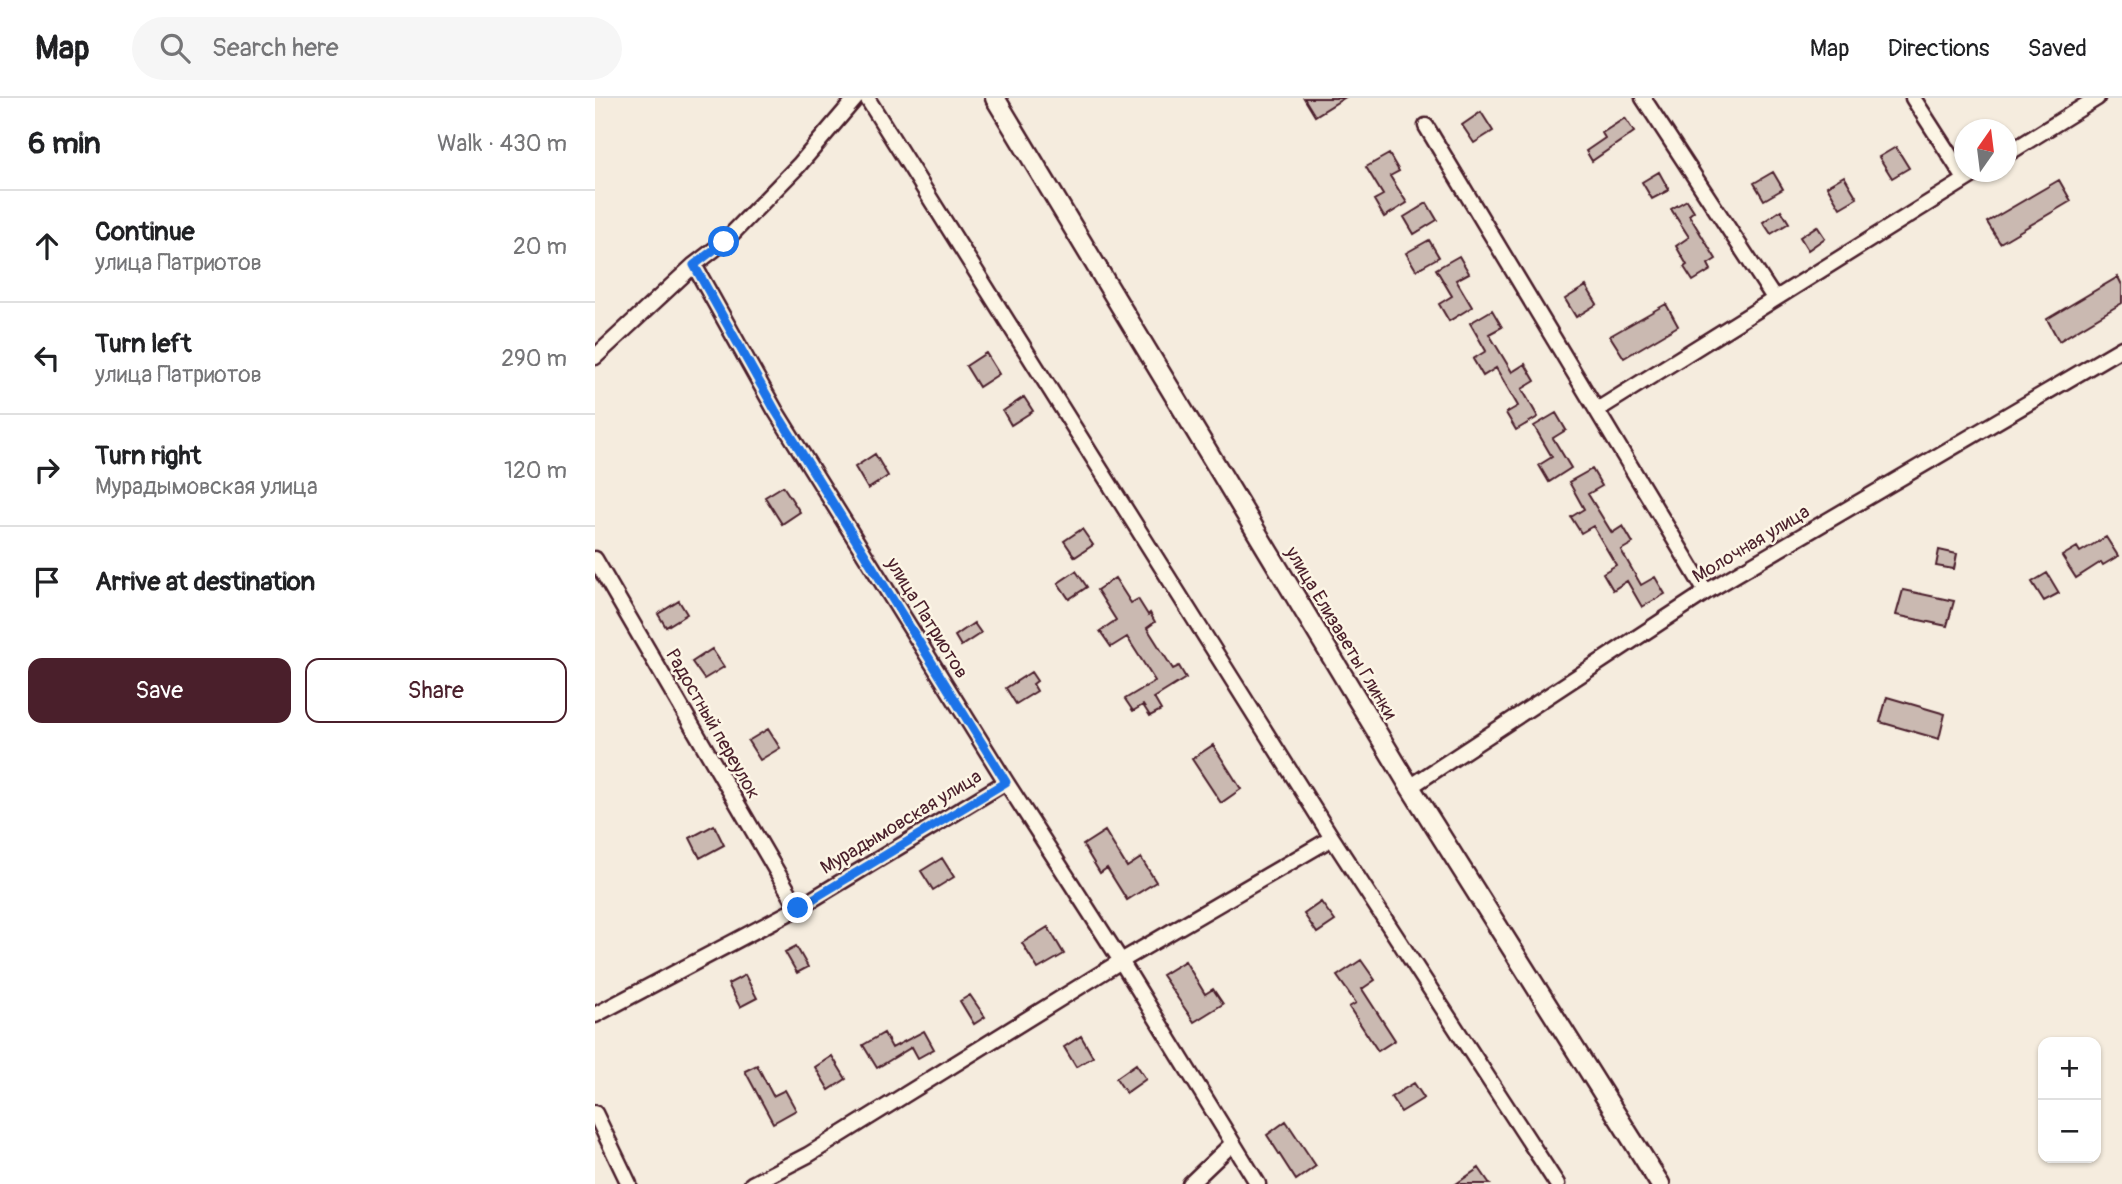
<!DOCTYPE html>
<meta charset="utf-8">
<style>
:root{--surface:#fff;--page:#f6f6f6;--text:#202124;--muted:#757577;--line:#e0e0e0;--accent:#4a1f2b}
body{margin:0;font-family:Pangolin,sans-serif;background:var(--page);color:var(--text)}
.controls{position:absolute;right:21px;bottom:21px;display:grid;overflow:hidden;border-radius:14px;box-shadow:0 2px 5px #0004}
.controls button{width:63px;height:63px;display:grid;place-items:center;padding:0;border:0;border-bottom:2px solid var(--line);background:var(--surface);color:var(--text);font:35px sans-serif}
.compass{position:absolute;left:1359px;top:21px;width:63px;height:63px;border-radius:50%;background:var(--surface);box-shadow:0 2px 5px #0004;rotate:14deg}
.stop{position:absolute;width:21px;height:21px;margin:-16px;border:5px solid #1a73e8;border-radius:50%;background:#fff}
.stop.end{background:#1a73e8;border-color:#fff;box-shadow:0 2px 7px #0008}
.list{margin:0;padding:0;list-style:none}
h2{display:flex;justify-content:space-between;align-items:center;height:91px;margin:0;padding:0 28px;font-size:30px}
h2 small{font-size:23px;font-weight:400;color:var(--muted)}
.list li{display:grid;grid-template-columns:46px 1fr auto;gap:21px;align-items:center;box-sizing:border-box;height:112px;padding:0 28px;border-top:2px solid var(--line)}
.list b{display:block;font-size:26px;white-space:nowrap}
.list p{margin:0;font-size:23px;white-space:nowrap;color:var(--muted)}
.list em{font-size:23px;font-style:normal;color:var(--muted)}
.actions{display:flex;gap:14px;padding:21px 28px}
.actions a{flex:1;padding:16px 0;border:2px solid var(--accent);border-radius:14px;text-align:center;font-size:24px;color:var(--accent)}
.actions .main{background:var(--accent);color:#fff}
.icon{flex:none;width:38px;height:38px;fill:none;stroke:currentColor;stroke-width:2;stroke-linecap:round;stroke-linejoin:round}
.map{position:relative;flex:none;width:1527px;height:1086px;overflow:hidden}
header{display:flex;align-items:center;gap:42px;box-sizing:border-box;height:98px;padding:0 35px;background:var(--surface);border-bottom:2px solid var(--line)}
header strong{font-size:33px}
nav{display:flex;gap:38px;margin-inline-start:auto;font-size:24px}
.search{width:490px;height:63px;background:var(--page);display:flex;align-items:center;gap:18px;box-sizing:border-box;padding:0 24px;border-radius:38px;color:var(--muted);font-size:26px}
main{display:flex}
aside{flex:1;background:var(--surface)}
.map>svg:first-child{display:block}
.building{fill:#cab9b1;stroke:#4a1f2b;stroke-width:2}
.lines{fill:none;stroke-linecap:round;stroke-linejoin:round}
.minor-casing{stroke:#4a1f2b;stroke-width:19}
.tertiary-casing{stroke:#4a1f2b;stroke-width:23}
.minor{stroke:#fcf5e5;stroke-width:14}
.tertiary{stroke:#fcf5e5;stroke-width:18}
.route{stroke:#1a73e8;stroke-width:9}
.labels{text-anchor:middle;dominant-baseline:central;stroke-width:5;stroke-linejoin:round;paint-order:stroke}
.street-label{font-size:19px;fill:#4a1f2b;stroke:#fcf5e5}
</style>
<header>
<strong>Map</strong>
<div class="search"><svg class="icon" aria-label="search" viewBox="0 0 24 24"><circle cx="10" cy="10" r="6"/><path d="M15 15l6 6"/></svg>Search here</div>
<nav><a>Map</a><a>Directions</a><a>Saved</a></nav>
</header>
<main>
<aside>
<h2>6 min<small>Walk · 430 m</small></h2>
<ul class="list">
<li><svg class="icon" aria-label="ahead" viewBox="0 0 24 24"><path d="M12 20V5M6 11l6-6 6 6"/></svg><div><b>Continue</b><p>улица Патриотов</p></div><em>20 m</em></li>
<li><svg class="icon" aria-label="left" viewBox="0 0 24 24"><path d="M17 20v-9H6M10 6l-5 5 5 5"/></svg><div><b>Turn left</b><p>улица Патриотов</p></div><em>290 m</em></li>
<li><svg class="icon" aria-label="right" viewBox="0 0 24 24"><path d="M7 20v-9h11M14 6l5 5-5 5"/></svg><div><b>Turn right</b><p>Мурадымовская улица</p></div><em>120 m</em></li>
<li><svg class="icon" aria-label="arrive" viewBox="0 0 24 24"><path d="M6 21V4h12l-3 4 3 4H6"/></svg><div><b>Arrive at destination</b></div></li>
</ul>
<div class="actions"><a class="main">Save</a><a>Share</a></div>
</aside>
<div class="map">
<svg width="1527" height="1086" viewBox="0 0 1527 1086">
<rect width="100%" height="100%" fill="#f5ecde"/>
<filter id="ink" filterUnits="userSpaceOnUse"><feTurbulence type="fractalNoise" baseFrequency=".0143" numOctaves="2"/><feDisplacementMap in="SourceGraphic" scale="14" xChannelSelector="R" yChannelSelector="G"/><feConvolveMatrix kernelMatrix="1 2 1 2 8 2 1 2 1" color-interpolation-filters="sRGB"/></filter>
<g filter="url(#ink)">
<path class="building" d="M709 0H749L720 18Z
M886 14 898 33 879 45 867 27Z
M1030 20 1039 34 997 63 991 53 1010 40 1007 35Z
M1301 49 1314 70 1297 80 1284 59Z
M794 56 804 73 795 78 812 105 789 119 779 102 788 97 771 69Z
M1064 74 1074 92 1057 101 1047 84Z
M1178 74 1188 91 1169 102 1159 85Z
M1249 78 1262 100 1245 110 1232 88Z
M1464 82 1476 103 1405 145 1392 124Z
M1092 102 1099 113 1094 117 1121 161 1113 166 1116 172 1098 183 1089 169 1092 167 1081 148 1094 139 1076 111Z
M832 105 842 122 819 136 809 119Z
M1186 112 1194 125 1176 136 1168 124Z
M1222 128 1230 140 1213 152 1205 139Z
M834 142 844 159 821 172 811 155Z
M864 158 874 175 861 182 877 209 854 223 844 206 857 198 841 171Z
M1523 179 1527 187V205L1464 243 1452 221Z
M991 188 1002 206 981 219 970 201Z
M1071 206 1083 228 1029 260 1015 238Z
M897 212 907 229 894 236 917 274 930 266 940 283 927 291 943 319 921 332 911 315 923 308 901 270 888 278 878 261 891 253 875 225Z
M391 255 404 276 384 289 371 268Z
M429 299 438 313 416 327 408 313Z
M961 315 971 332 958 340 976 370 954 384 944 367 957 359 939 328Z
M280 356 293 378 273 391 260 369Z
M997 371 1007 388 993 396 1017 435 1028 428 1038 445 1026 452 1046 487 1060 479 1070 496 1047 509 1032 483 1018 492 1008 475 1021 467 998 428 986 435 976 419 989 411 974 384Z
M188 388 205 414 187 426 170 399Z
M487 431 498 447 480 459 469 443Z
M1511 439 1523 458 1508 467 1506 464 1481 480 1467 458 1482 449 1485 454Z
M1344 452 1362 456 1359 471 1341 468Z
M481 473 492 489 474 501 463 485Z
M1452 475 1464 495 1449 503 1437 484Z
M520 480 536 505 543 501 553 517 555 515 560 524 552 530 578 571 584 568 591 580 559 600 566 612 555 618 548 607 538 613 530 601 560 583 532 539 516 549 505 533 521 522 502 492Z
M1308 492 1359 503 1352 528 1301 517Z
M84 503 92 516 71 529 63 516Z
M379 525 386 535 366 548 360 538Z
M117 551 129 569 109 581 97 564Z
M436 574 442 583 438 586 442 593 421 606 411 590Z
M1292 599 1350 616 1344 641 1285 624Z
M173 631 185 650 165 662 153 643Z
M618 647 646 691 626 705 597 661Z
M119 727 129 747 105 760 95 740Z
M510 733 532 769 546 760 561 784 532 802 512 770 505 775 488 747Z
M347 760 359 779 338 792 326 773Z
M726 804 740 823 722 835 709 816Z
M453 829 469 856 443 871 427 845Z
M201 848 213 869 202 875 190 854Z
M766 862 780 882 767 891 800 942 783 953 754 909 761 905 742 878Z
M590 863 610 896 618 891 628 906 599 924 567 877Z
M150 877 162 900 145 909 133 886Z
M375 897 390 919 379 926 365 903Z
M329 933 339 951 323 960 317 949 282 970 268 947 289 935 297 950Z
M486 938 498 959 481 969 469 949Z
M237 958 251 981 234 992 220 969Z
M541 966 551 981 531 995 521 980Z
M162 967 178 998 190 992 201 1012 178 1025 150 973Z
M819 985 829 1000 806 1014 796 999Z
M691 1023 721 1068 701 1082 672 1037Z
M884 1070 895 1086H861Z"/>
<g class="lines">
<g class="minor-casing">
<path id="minor" d="M272 0 737 740 962 1086
M1048 0 1179 200
M1318 0 1370 81
M831 28 1111 494
M1412 56 1502 0
M99 167 180 312 411 684 526 863 663 1086
M0 259 99 167 129 144 204 67 261 0
M1002 312 1383 74
M0 461 203 810
M815 689 1111 494 1527 250
M0 917 203 810 411 684
M0 1015 34 1086
M157 1086 213 1057 526 863 737 740
M595 1086 638 1045"/>
</g>
<g class="tertiary-casing">
<path id="tertiary" d="M400 0 815 689 1065 1086"/>
</g>
<use href="#minor" class="minor"/>
<use href="#tertiary" class="tertiary"/>
</g>
</g>
<g class="lines" filter="url(#ink)">
<path class="route" d="M129 144 99 167 180 312 411 684 203 810"/>
</g>
<g class="labels">
<g class="street-label">
<text transform="translate(1156 446) rotate(-31)">Молочная улица</text>
<text transform="translate(332 520) rotate(58)">улица Патриотов</text>
<text transform="translate(746 535) rotate(59)">улица Елизаветы Глинки</text>
<text transform="translate(118 626) rotate(60)">Радостный переулок</text>
<text transform="translate(306 724) rotate(-31)">Мурадымовская улица</text>
</g>
</g>
</svg>
<div class="controls">
<button>+</button>
<button>−</button>
</div>
<svg class="compass" viewBox="-18 -18 36 36"><path d="M0-13l5 13h-10z" fill="#e53935"/><path d="M0 13l5-13h-10z" fill="#757577"/></svg>
<div class="stop" style="left:129px;top:144px"></div>
<div class="stop end" style="left:203px;top:810px"></div>
</div>
</main>
